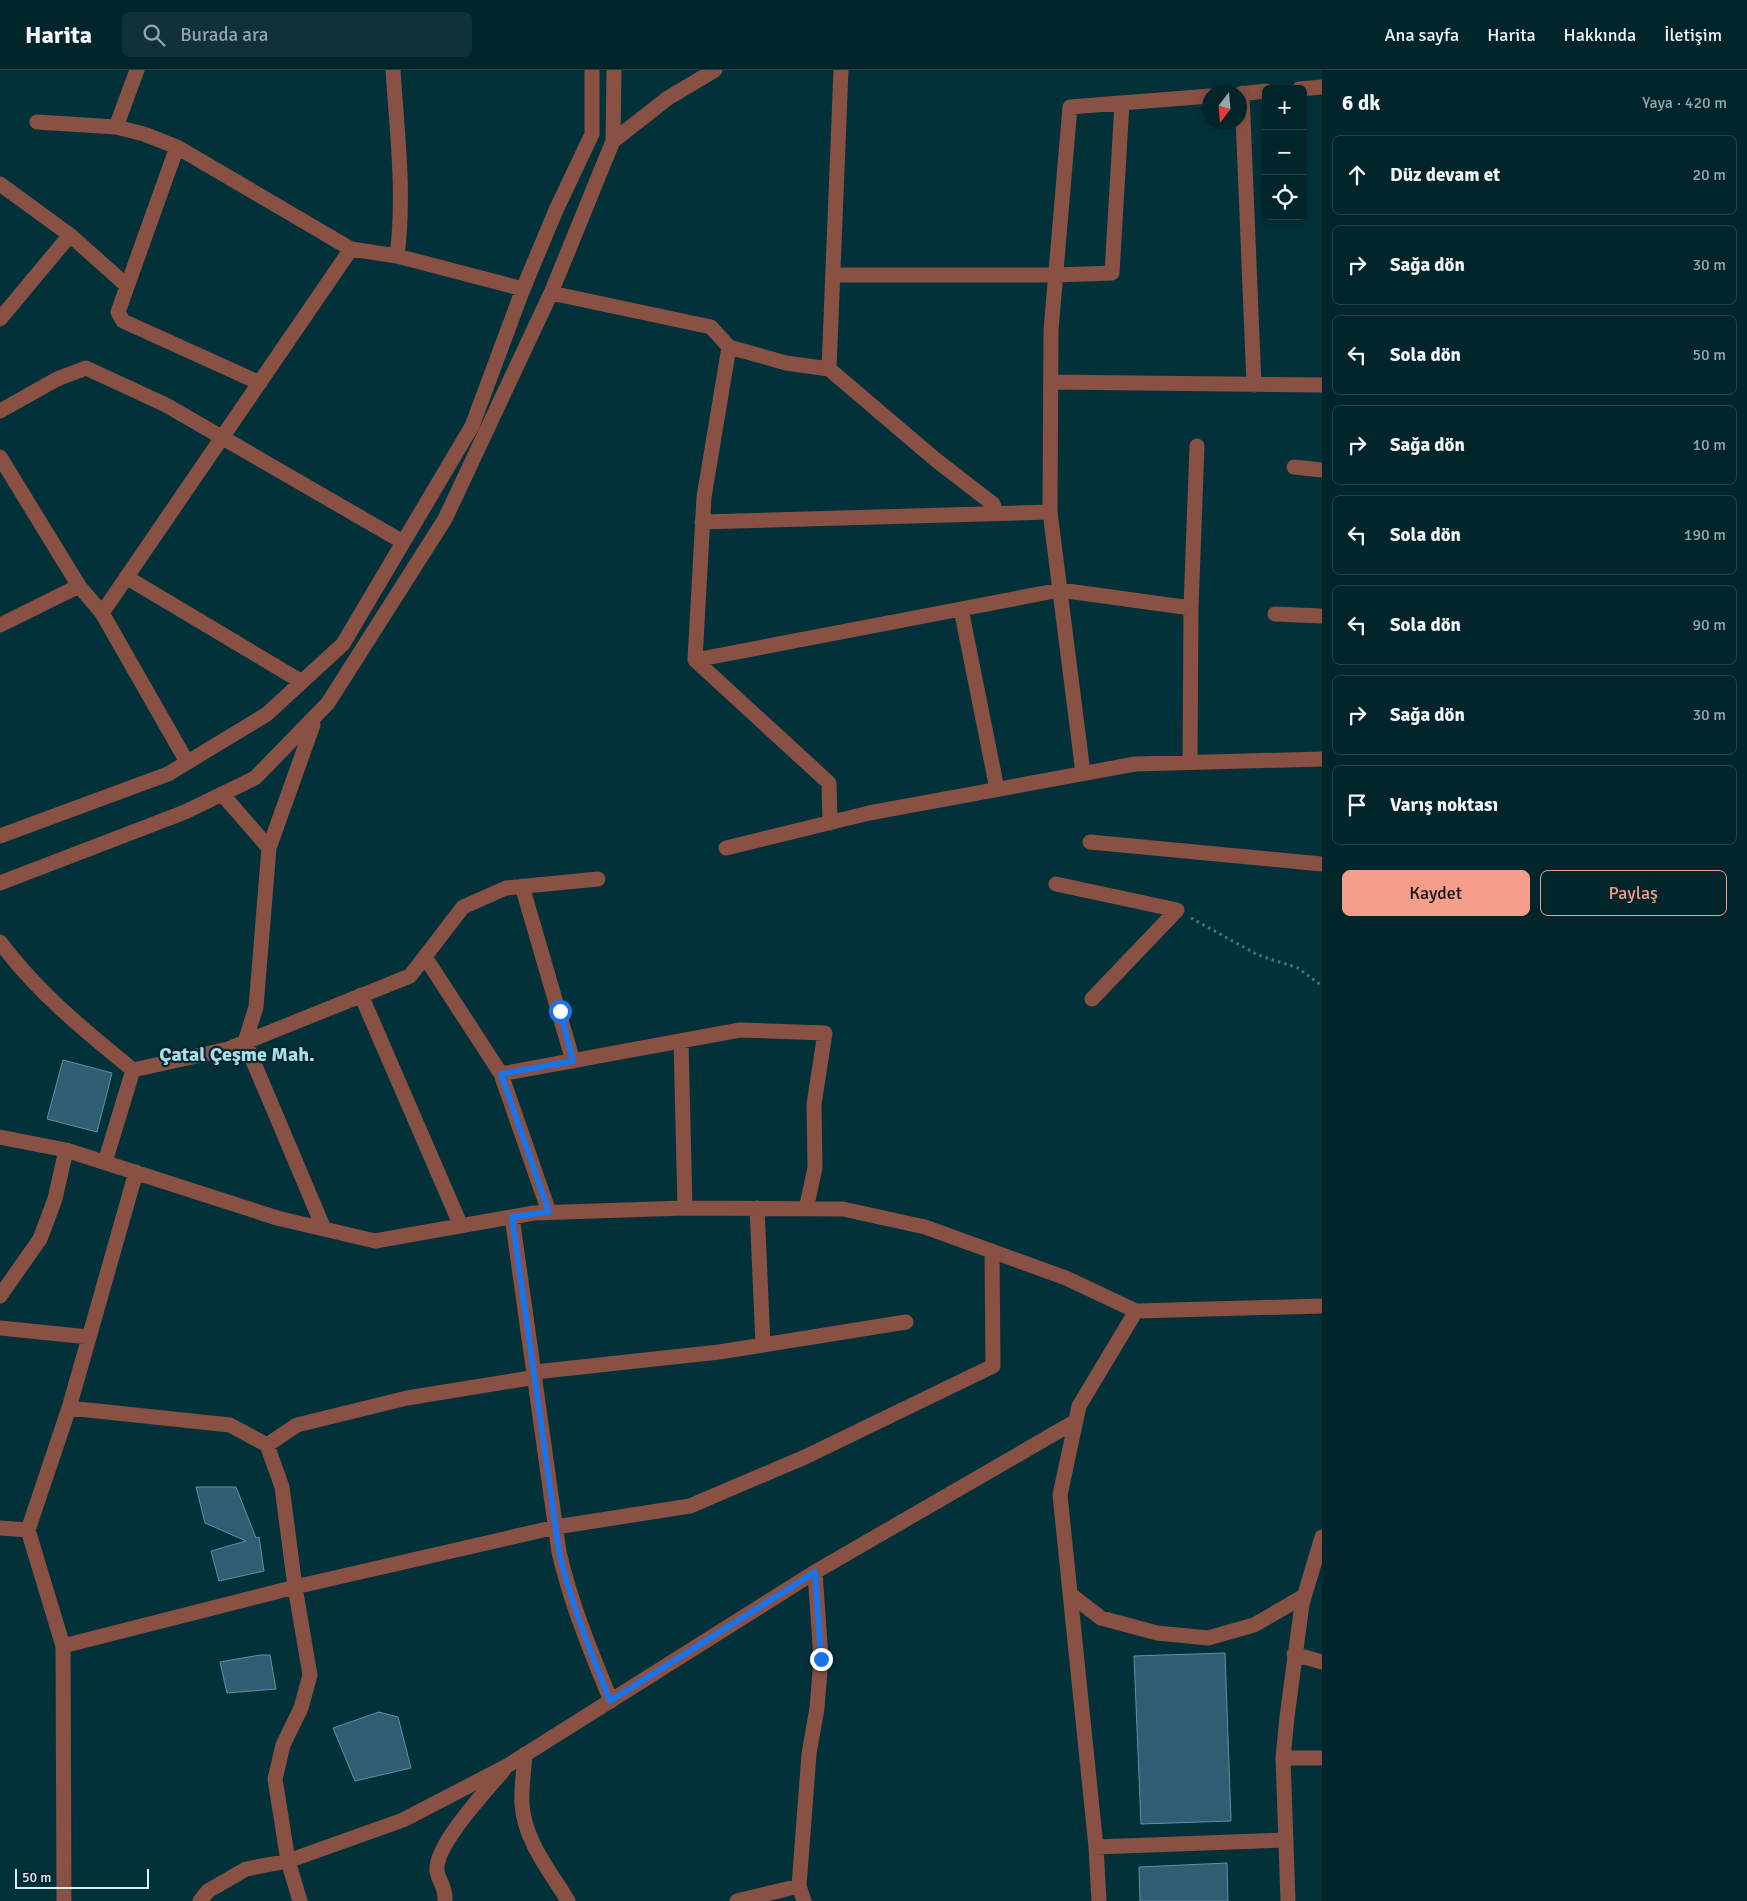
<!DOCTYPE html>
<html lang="tr">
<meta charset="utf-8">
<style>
:root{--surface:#02252b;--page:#103137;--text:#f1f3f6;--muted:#96a5a9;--line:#234247;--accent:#f49d8b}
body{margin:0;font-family:Signika,sans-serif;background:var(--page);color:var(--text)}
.controls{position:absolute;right:15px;top:15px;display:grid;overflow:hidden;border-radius:8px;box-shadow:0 2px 8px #0003}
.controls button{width:45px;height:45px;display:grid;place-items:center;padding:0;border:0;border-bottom:1px solid var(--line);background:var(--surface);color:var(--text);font:25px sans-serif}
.compass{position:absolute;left:1202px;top:15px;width:45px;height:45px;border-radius:50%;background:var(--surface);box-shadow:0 2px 8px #0003;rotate:196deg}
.scale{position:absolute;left:15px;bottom:12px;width:134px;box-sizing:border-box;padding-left:5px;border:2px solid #d5f1f7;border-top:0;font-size:14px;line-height:18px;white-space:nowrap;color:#d5f1f7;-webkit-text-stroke:4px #08262b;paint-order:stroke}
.stop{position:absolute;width:15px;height:15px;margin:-11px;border:4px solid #1a73e8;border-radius:50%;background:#fff}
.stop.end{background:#1a73e8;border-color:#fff;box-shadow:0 1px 5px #0008}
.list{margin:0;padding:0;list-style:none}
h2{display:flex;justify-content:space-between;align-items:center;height:65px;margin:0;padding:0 20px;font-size:21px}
h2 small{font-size:16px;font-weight:400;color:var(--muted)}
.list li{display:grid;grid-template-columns:32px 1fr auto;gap:15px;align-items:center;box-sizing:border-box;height:80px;margin:0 10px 10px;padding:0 10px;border:1px solid var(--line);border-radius:8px}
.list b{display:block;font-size:19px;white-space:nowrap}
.list em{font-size:16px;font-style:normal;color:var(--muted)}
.actions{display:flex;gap:10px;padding:15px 20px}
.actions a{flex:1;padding:11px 0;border:1px solid var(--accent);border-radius:8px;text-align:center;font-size:18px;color:var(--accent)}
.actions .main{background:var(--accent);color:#111}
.icon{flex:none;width:28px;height:28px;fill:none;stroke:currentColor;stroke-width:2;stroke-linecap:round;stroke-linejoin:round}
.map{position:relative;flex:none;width:1322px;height:1831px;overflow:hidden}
header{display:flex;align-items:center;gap:30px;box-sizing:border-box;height:70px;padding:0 25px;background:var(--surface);border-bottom:1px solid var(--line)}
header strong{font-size:24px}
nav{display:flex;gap:28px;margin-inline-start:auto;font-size:18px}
.search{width:350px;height:45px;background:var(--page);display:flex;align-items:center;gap:12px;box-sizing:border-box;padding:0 18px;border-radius:8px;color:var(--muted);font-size:19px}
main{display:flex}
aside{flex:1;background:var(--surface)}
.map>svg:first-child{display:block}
.building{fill:#315d73;stroke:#638fa7}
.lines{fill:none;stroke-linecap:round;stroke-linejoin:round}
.path{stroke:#4b737a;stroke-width:3;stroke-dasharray:2.5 4;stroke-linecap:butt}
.minor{stroke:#895044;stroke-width:15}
.route{stroke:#1a73e8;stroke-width:6}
.labels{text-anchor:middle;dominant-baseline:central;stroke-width:4.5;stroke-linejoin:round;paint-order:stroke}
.district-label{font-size:20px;font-weight:bold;fill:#a8e1ed;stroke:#08262b}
</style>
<header>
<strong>Harita</strong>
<div class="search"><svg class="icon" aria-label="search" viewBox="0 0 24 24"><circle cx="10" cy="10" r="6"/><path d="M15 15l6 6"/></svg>Burada ara</div>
<nav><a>Ana sayfa</a><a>Harita</a><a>Hakkında</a><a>İletişim</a></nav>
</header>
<main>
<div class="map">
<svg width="1322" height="1831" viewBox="0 0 1322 1831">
<rect width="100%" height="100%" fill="#033139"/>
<path class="building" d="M63 990 112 1003 97 1062 47 1049Z
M196 1417H236L256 1468 259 1467 264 1501 219 1511 211 1481 246 1471 205 1453Z
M1225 1583 1231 1751 1141 1754 1134 1586Z
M260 1585H270L276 1619 227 1623 220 1592Z
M379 1642 398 1647 411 1698 355 1711 333 1658Z
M1227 1793 1228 1831H1140L1139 1797Z"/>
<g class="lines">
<path class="path" d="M1191 848 1258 885 1298 898 1322 916"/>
<path class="minor" d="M393 0C397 62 405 124 397 186
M841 0 829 299 936 390 993 434 996 443
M1299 19 1322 17
M1242 23 1254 315
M1240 24 1266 21
M37 52 116 57 144 64 177 77 351 179 397 186 523 219
M116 57 137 0
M613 71 668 28 715 0
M177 77 118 242 123 251 260 313
M0 114 70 165 126 215
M833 205H1056L1112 203 1122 33
M551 223 711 257 729 277 704 427 695 590 829 713 830 753
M0 249 70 165
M729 277 786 293 829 299
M1052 312 1322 315
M0 341 57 309 86 298 166 335 403 472
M0 387 79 516
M1294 397 1322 400
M702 452 1050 442
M126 507 302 612
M1275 544 1322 546
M0 555 79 516 102 543
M695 590 961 539
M313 655 269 778 256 937 245 972 324 1159
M187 692 102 543 351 179
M1190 692 1191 538 1197 376
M1083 703 1050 442 1051 260 1070 37 1210 26
M997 719 961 539 1060 520 1191 538
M222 724 269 778
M0 766 168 704 267 644 343 574 472 356 523 219 556 140 592 64V0
M1090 772 1322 794
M726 778 869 743 1135 694 1322 689
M0 813 185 742 255 708 328 633 445 449 551 223 613 71 614 0
M1056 814 1177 840 1092 929
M522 816 573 991
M0 872C37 922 85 961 133 1000
M425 887 501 1004 549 1142
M361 925 461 1156
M681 971 685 1138
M501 1004 740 960 825 963 814 1034 815 1098 806 1139
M0 1067 66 1080 277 1148 375 1171 534 1143 685 1138 843 1139 925 1157 1066 1208 1136 1241 1322 1236
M105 1092 133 1000 228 979 410 906 463 837 506 818 598 809
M757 1138 763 1275
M512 1147 559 1482C571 1534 591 1582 611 1631
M0 1226 40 1169 55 1129 66 1080
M0 1258 89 1267
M535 1302 719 1282 906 1252
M69 1338 230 1355 267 1375 282 1417 295 1517 310 1605 301 1638 283 1675 275 1709 288 1791 300 1831
M267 1375 297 1355 407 1328 536 1307
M0 1458 28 1460 63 1576 64 1831
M28 1460 69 1338 136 1102
M1071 1525 1101 1548 1157 1563 1208 1568 1254 1555 1304 1526
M63 1576 295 1517 556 1457 690 1436 805 1387 993 1296 992 1181
M1294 1584 1322 1592
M525 1684C524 1701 521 1718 522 1734 524 1770 550 1801 568 1831
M1283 1688H1322
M1096 1777 1060 1425 1079 1336 1136 1241
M200 1831 208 1821 246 1799 288 1791 403 1750 507 1696 815 1502 1076 1351
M445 1831C446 1816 439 1813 437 1801 434 1776 486 1721 503 1701
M737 1831 799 1816
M804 1831 799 1816 809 1684 817 1638 821 1589 815 1502
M1099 1831 1096 1777 1286 1770
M1288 1831 1283 1688 1287 1647 1302 1534 1322 1467"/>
</g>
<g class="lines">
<path class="route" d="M560 941 573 991 501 1004 549 1142 512 1147 559 1482C571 1534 591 1582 610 1631L815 1502 821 1589"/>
</g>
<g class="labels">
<g class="district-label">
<text x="237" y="984">Çatal Çeşme Mah.</text>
</g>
</g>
</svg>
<div class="controls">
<button>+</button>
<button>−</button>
<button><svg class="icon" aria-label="locate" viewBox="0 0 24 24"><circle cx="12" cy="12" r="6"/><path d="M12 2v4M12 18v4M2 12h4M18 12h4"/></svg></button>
</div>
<svg class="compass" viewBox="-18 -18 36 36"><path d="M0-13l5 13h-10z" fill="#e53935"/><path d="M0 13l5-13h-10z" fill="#96a5a9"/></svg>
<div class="scale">50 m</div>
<div class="stop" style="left:560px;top:941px"></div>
<div class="stop end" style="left:821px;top:1589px"></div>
</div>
<aside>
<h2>6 dk<small>Yaya · 420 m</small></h2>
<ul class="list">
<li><svg class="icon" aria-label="ahead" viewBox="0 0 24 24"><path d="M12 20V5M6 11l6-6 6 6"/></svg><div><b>Düz devam et</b></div><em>20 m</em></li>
<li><svg class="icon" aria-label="right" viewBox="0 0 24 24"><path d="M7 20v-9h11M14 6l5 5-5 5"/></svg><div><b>Sağa dön</b></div><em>30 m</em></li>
<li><svg class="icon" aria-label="left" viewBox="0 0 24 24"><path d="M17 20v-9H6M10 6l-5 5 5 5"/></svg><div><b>Sola dön</b></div><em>50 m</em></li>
<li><svg class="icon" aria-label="right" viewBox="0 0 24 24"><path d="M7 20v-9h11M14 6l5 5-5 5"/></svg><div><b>Sağa dön</b></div><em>10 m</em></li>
<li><svg class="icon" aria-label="left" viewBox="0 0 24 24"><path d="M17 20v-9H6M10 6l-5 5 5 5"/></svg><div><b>Sola dön</b></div><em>190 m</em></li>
<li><svg class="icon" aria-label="left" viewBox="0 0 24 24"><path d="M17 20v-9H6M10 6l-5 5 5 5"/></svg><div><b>Sola dön</b></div><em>90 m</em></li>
<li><svg class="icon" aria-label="right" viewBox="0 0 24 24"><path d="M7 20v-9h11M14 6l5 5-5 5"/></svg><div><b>Sağa dön</b></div><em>30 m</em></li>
<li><svg class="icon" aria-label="arrive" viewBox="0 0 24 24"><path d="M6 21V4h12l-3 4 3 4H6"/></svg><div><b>Varış noktası</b></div></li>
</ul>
<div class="actions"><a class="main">Kaydet</a><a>Paylaş</a></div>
</aside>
</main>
